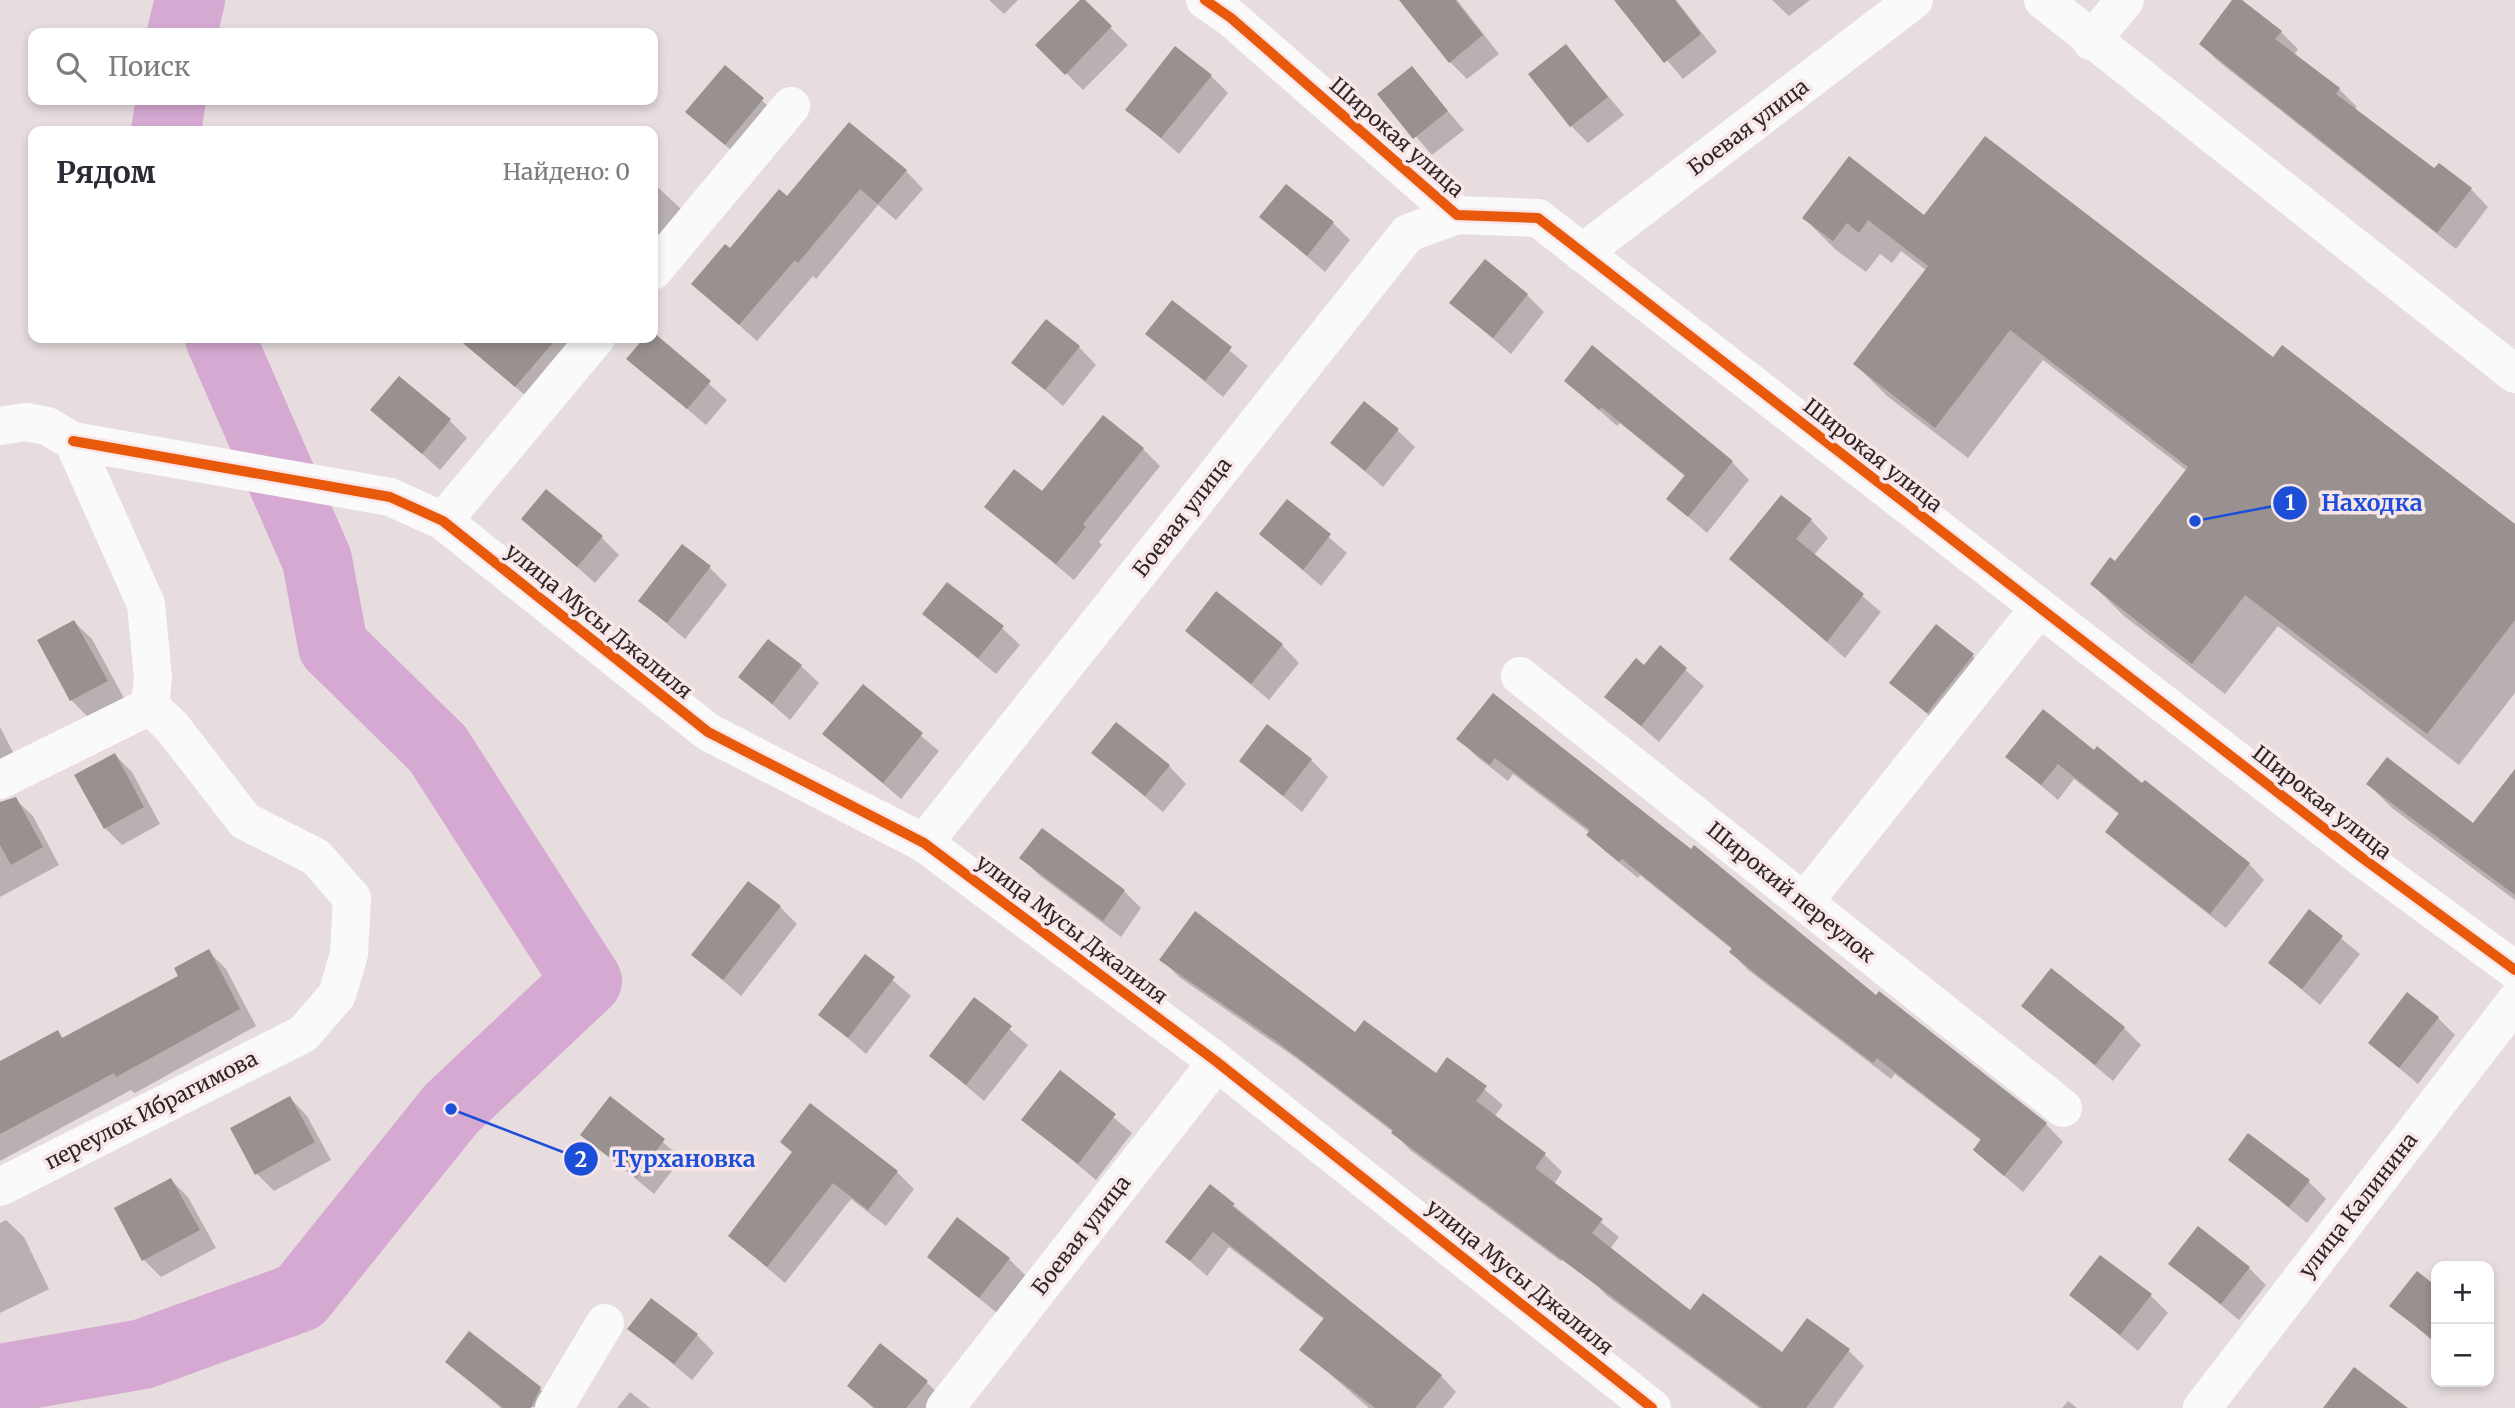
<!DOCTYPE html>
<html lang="ru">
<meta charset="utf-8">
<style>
:root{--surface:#fff;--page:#f2f2f3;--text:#2b2b33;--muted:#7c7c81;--line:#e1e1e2}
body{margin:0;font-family:Merriweather,serif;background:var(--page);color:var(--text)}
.controls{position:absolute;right:21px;bottom:21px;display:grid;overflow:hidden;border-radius:14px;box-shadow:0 4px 10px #0003}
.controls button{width:63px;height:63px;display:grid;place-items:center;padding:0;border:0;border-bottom:2px solid var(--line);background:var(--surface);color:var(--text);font:35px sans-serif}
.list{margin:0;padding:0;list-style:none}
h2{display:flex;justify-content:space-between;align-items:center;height:91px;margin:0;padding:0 28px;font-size:30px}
h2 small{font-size:23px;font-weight:400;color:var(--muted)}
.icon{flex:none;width:38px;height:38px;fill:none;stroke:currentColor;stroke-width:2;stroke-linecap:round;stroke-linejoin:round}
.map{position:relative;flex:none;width:2515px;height:1408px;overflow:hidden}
.search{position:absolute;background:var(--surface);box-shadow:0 4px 10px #0003;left:28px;top:28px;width:630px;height:77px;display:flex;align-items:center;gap:18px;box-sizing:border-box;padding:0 24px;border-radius:14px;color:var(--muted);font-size:26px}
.panel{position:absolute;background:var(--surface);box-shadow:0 4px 10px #0003;left:28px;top:126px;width:630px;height:217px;border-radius:14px}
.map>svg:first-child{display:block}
.shadow{fill:#0003}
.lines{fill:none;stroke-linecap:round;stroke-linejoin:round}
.river{stroke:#d6a9d2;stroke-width:70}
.building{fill:#989190}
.minor{stroke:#fbfafa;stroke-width:38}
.major{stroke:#fbfafa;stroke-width:38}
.cycleway-casing{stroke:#f8e6e8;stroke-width:15}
.cycleway{stroke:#e8590c;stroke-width:10}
.labels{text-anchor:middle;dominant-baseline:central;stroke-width:7;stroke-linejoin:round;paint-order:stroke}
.street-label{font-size:21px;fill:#2d2627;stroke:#f8e6e8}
.leader{fill:none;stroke:#1d4ed8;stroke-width:2.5}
.callout-dot{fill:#1d4ed8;stroke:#f8e6e8;stroke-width:2.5}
.mark-label{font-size:21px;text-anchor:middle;font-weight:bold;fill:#fff}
.callout-label{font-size:23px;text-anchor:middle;font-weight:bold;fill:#1d4ed8;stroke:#f8e6e8;stroke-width:7;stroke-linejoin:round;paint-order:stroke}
</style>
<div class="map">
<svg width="2515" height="1408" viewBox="0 0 2515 1408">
<rect width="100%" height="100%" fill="#e7ddde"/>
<path class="shadow" d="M989 0H1018L1004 14Z
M1082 0 1128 45 1083 90 1038 45Z
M1408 0H1457L1499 54 1467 79 1450 62Z
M1616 0H1676L1717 52 1683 79Z
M1772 0H1810L1789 16Z
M2235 0H2239L2281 32 2298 49 2294 55 2339 89 2357 107 2354 110 2434 171 2471 189 2488 207 2456 249 2218 61 2201 44Z
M1566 46 1624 115 1588 143 1571 126Z
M725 68 781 117 743 161 688 112Z
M1412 69 1464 130 1432 155 1379 94Z
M1211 76 1228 93 1179 154 1127 109Z
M906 171 923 189 896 220 878 205 816 279 813 276 757 341 693 284 788 199Z
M653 183 692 219 653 242Z
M1262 217 1333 223 1350 240 1325 272Z
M1924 217 2273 360 2515 527V693L2459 765 2278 626 2225 694 2124 616 2092 584 2116 564 2187 471 2043 360 1968 458 1887 396 1855 364 1927 271 1901 251 1892 263 1880 254 1866 272 1836 250 1804 218Z
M1527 295 1544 312 1511 354 1451 303Z
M1173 303 1248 366 1223 397 1148 334Z
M653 334 727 400 706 425 629 359 646 338H653Z
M459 338H589L534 403Z
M1079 347 1096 365 1063 406 1014 363Z
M1566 381 1732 462 1749 480 1707 533 1668 499 1686 477 1620 423 1617 426Z
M373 410 450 421 467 438 440 470Z
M1397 430 1415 447 1383 487 1332 443Z
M1143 449 1160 466 1099 542 1102 545 1074 580 986 507 1042 494Z
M1287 501 1347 553 1321 586 1261 534Z
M523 519 601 537 619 555 595 583Z
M1811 520 1828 538 1814 555 1881 612 1845 658 1731 559Z
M710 568 727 585 685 639 640 601Z
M924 614 1002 628 1020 645 996 674Z
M74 622 92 639 124 698 88 717 71 700Z
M1937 626 1991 672 1945 729 1891 683Z
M1187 631 1282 645 1299 663 1269 700Z
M1660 648 1704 686 1659 742 1607 697 1644 667Z
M801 666 819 683 790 720 741 677Z
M863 687 939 751 901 799 825 734Z
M1493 696 1876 997 2046 1124 2063 1142 2023 1192 1975 1150 1982 1141 1895 1074 1891 1079 1748 970 1731 952 1733 950 1640 875 1638 878 1606 852 1588 835 1590 833 1513 774 1508 781 1476 756 1459 739Z
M0 727 15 756 0 785Z
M2095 752 2249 864 2264 880 2226 928 2123 847 2107 831 2120 815 2074 779 2058 800 2008 757Z
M1093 753 1169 766 1186 784 1163 812Z
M115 755 132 772 160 824 122 845 105 828Z
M1311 760 1328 777 1302 812 1241 761Z
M2515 772V900L2392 808 2368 784 2473 826Z
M15 799 33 816 59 865 0 897V803Z
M1042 831 1124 891 1141 908 1121 937 1039 875 1022 858Z
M780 907 797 924 741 996 693 955Z
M2309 912 2360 954 2320 1005 2270 963Z
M208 951 226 969 256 1026 135 1093 131 1090 0 1161V1067L57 1032 64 1039 181 977Z
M865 956 911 996 866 1054 820 1014Z
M1161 959 1355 1034 1436 1075 1448 1059 1503 1105 1494 1117 1545 1155 1562 1172 1554 1184 1619 1237 1610 1249 1691 1312 1782 1354 1848 1350 1864 1366 1833 1408H1759L1606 1295 1591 1279 1571 1248 1561 1261 1410 1150 1393 1132 1296 1058 1179 977Z
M975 1000 1028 1045 984 1101 931 1056Z
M2024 1006 2124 1028 2141 1045 2113 1081Z
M2438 1018 2455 1035 2418 1084 2370 1043Z
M1060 1072 1132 1133 1096 1180 1023 1119Z
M290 1098 307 1116 331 1160 274 1191 257 1174Z
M610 1099 682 1158 654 1194 582 1134Z
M811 1105 897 1172 914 1189 886 1226 851 1199 785 1283 730 1236 794 1153Z
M2230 1160 2309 1182 2326 1199 2307 1223Z
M171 1180 188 1197 216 1248 161 1277 144 1260Z
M1233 1205 1441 1376 1456 1392 1443 1408H1369L1302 1350 1325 1320 1229 1247 1207 1276 1168 1242Z
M6 1220 24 1237 49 1289 0 1313V1223Z
M929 1257 1009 1259 1026 1276 997 1313Z
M2171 1264 2249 1268 2266 1285 2239 1320Z
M2417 1273 2436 1288V1344L2392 1306Z
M2071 1295 2151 1296 2168 1313 2138 1351Z
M630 1328 697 1335 714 1353 692 1380Z
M447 1362 540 1389 557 1406 501 1408Z
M926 1382 944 1399 937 1408H873L849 1386Z
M630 1392 650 1408H617Z
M2068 1401 2077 1408H2062Z"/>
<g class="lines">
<path class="river" d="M182 33 190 0
M166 131 171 100
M0 1379 143 1354 300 1297 451 1109 587 981 438 749 333 646 317 560 220 338"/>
</g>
<path class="building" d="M1080 0H1085L1112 26 1065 75 1035 45Z
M1399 0H1455L1483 35 1449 63Z
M1614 0H1675L1701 34 1664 63Z
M2232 0H2242L2282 31 2275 39 2340 88 2336 94 2434 168 2439 163 2472 188 2437 233 2199 44Z
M1566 44 1608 97 1570 127 1528 74Z
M1175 46 1212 75 1161 138 1125 110Z
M725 65 764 98 725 145 685 112Z
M1412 66 1448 111 1413 139 1377 94Z
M849 122 907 170 878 204 860 189 798 263 795 260 739 325 691 284 725 244 730 248 779 189 787 196Z
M1985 136 2273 357 2282 345 2515 524V620L2427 734 2245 595 2192 664 2090 584 2110 557 2115 561 2188 467 2010 330 1935 428 1853 364 1928 266 1868 220 1859 233 1847 223 1833 241 1802 218 1849 156 1924 215Z
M1286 184 1334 222 1307 256 1259 217Z
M1485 259 1528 294 1493 338 1449 303Z
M1172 300 1232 347 1205 381 1145 334Z
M1046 319 1080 346 1045 390 1011 363Z
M653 332 711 381 687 409 626 359 644 338H653Z
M457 338H557L515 387Z
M1592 345 1733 461 1688 517 1666 499 1685 475 1601 407 1599 410 1564 381Z
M399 376 451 419 422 454 370 410Z
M1364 401 1399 429 1365 471 1330 443Z
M1103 415 1144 448 1083 524 1086 527 1056 564 984 507 1014 469 1042 491Z
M546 489 603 536 577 567 521 519Z
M1781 495 1812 519 1796 539 1864 594 1827 642 1729 559Z
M1287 499 1331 534 1303 570 1259 534Z
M682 544 711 566 667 623 638 601Z
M947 582 1004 626 978 658 922 614Z
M1216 591 1283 644 1251 684 1185 631Z
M74 620 108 681 70 701 37 640Z
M1936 624 1974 654 1927 713 1889 683Z
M768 639 802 665 772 704 738 677Z
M1660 645 1687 668 1641 726 1604 697 1636 658 1644 665Z
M863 684 923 733 883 783 822 734Z
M1493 693 1691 849 1694 845 1876 995 1879 991 2047 1123 2004 1176 1973 1150 1981 1139 1877 1058 1873 1063 1761 978 1729 952 1732 948 1622 859 1619 862 1586 835 1590 830 1495 758 1490 765 1456 739Z
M2043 709 2094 750 2097 746 2142 783 2145 780 2250 863 2210 914 2105 832 2119 813 2058 764 2041 785 2005 757Z
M1116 722 1170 765 1145 796 1091 753Z
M1267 724 1312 759 1283 796 1239 761Z
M115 753 144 807 104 829 74 775Z
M2387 757 2473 823 2515 769V895L2366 784Z
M16 797 43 847 11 865 0 845V802Z
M1042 828 1125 890 1103 921 1019 858Z
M748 881 781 906 723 980 691 955Z
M2309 909 2343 936 2302 989 2268 963Z
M1195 911 1355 1032 1364 1020 1436 1073 1447 1057 1487 1086 1476 1101 1546 1153 1535 1168 1603 1219 1592 1233 1690 1310 1703 1293 1782 1352 1807 1318 1850 1349 1806 1408H1762L1391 1133 1393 1130 1276 1041 1159 960Z
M209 949 240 1009 116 1077 114 1073 0 1134V1061L58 1030 62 1038 178 976 174 968Z
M865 954 895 977 848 1038 818 1015Z
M2051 968 2125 1027 2095 1065 2021 1006Z
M2407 992 2439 1017 2399 1068 2368 1043Z
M974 997 1012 1026 966 1085 929 1056Z
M1060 1070 1116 1114 1078 1164 1021 1120Z
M290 1096 315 1142 255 1175 230 1128Z
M610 1096 665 1139 636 1178 580 1135Z
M810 1103 898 1171 868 1210 833 1183 767 1267 728 1236 792 1152 780 1142Z
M2248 1133 2310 1180 2289 1207 2228 1160Z
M171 1178 200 1230 142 1261 114 1208Z
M1210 1184 1235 1204 1232 1206 1442 1375 1415 1408H1375L1299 1350 1324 1318 1213 1232 1190 1261 1165 1242Z
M957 1217 1010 1258 979 1298 927 1257Z
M2198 1226 2250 1267 2221 1304 2168 1264Z
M2100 1255 2152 1294 2120 1335 2069 1295Z
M2417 1271 2436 1286V1342L2389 1306Z
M651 1298 698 1334 674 1364 627 1329Z
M469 1331 541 1387 531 1408H503L445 1362Z
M880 1343 928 1381 906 1408H875L847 1386Z
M2354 1367 2408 1408H2323Z"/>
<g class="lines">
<path class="minor" d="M1205 0 1231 18 1457 215 1538 218 2361 857 2515 970
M2043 0 2515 374
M2091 41 2125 0
M1582 253 1914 0
M653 271 791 106
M0 426 26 422 47 426 73 441 146 604 153 678 150 706 172 727 245 821 316 857 352 898 349 954 337 995 303 1034 0 1187
M73 441 390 497 443 521 708 732 924 843 1217 1062 1652 1408
M443 521 596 338
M1520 676 2063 1108
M0 780 150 706
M924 843 1408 233 1457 215
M1804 902 2039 608
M554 1408 605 1323
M945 1408 1217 1062"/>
<path class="major" d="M2202 1408 2515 1002"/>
<g class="cycleway-casing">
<path id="cycleway" d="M1205 0 1231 18 1457 215 1538 218 2361 857 2515 970
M73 441 390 497 443 521 708 732 924 843 1217 1062 1652 1408"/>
</g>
<use href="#cycleway" class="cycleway"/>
</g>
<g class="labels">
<g class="street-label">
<text transform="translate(1748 127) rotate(-37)">Боевая улица</text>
<text transform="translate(1397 137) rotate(41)">Широкая улица</text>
<text transform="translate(1873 455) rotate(38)">Широкая улица</text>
<text transform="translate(1182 517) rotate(-52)">Боевая улица</text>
<text transform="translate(599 621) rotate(39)">улица Мусы Джалиля</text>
<text transform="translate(2322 802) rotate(38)">Широкая улица</text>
<text transform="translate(1791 892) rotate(39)">Широкий переулок</text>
<text transform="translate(1072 929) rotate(37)">улица Мусы Джалиля</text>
<text transform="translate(151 1110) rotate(-27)">переулок Ибрагимова</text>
<text transform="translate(2358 1205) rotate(-52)">улица Калинина</text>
<text transform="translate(1081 1235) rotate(-52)">Боевая улица</text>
<text transform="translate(1520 1277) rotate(39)">улица Мусы Джалиля</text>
</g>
</g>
<path class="leader" d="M2195 521L2290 503M451 1109L581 1159"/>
<g class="callout-dot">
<circle cx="2195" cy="521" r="7"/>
<circle cx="451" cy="1109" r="7"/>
<circle cx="2290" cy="503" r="18"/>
<circle cx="581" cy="1159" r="18"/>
</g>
<g class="mark-label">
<text x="2290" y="510">1</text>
<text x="581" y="1167">2</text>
</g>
<g class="callout-label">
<text x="2372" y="511">Находка</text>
<text x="684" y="1167">Турхановка</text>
</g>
</svg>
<div class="controls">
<button>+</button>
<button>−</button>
</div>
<div class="search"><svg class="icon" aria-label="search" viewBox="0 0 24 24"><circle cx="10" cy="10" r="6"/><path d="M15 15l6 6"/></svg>Поиск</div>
<section class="panel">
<h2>Рядом<small>Найдено: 0</small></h2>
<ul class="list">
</ul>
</section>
</div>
